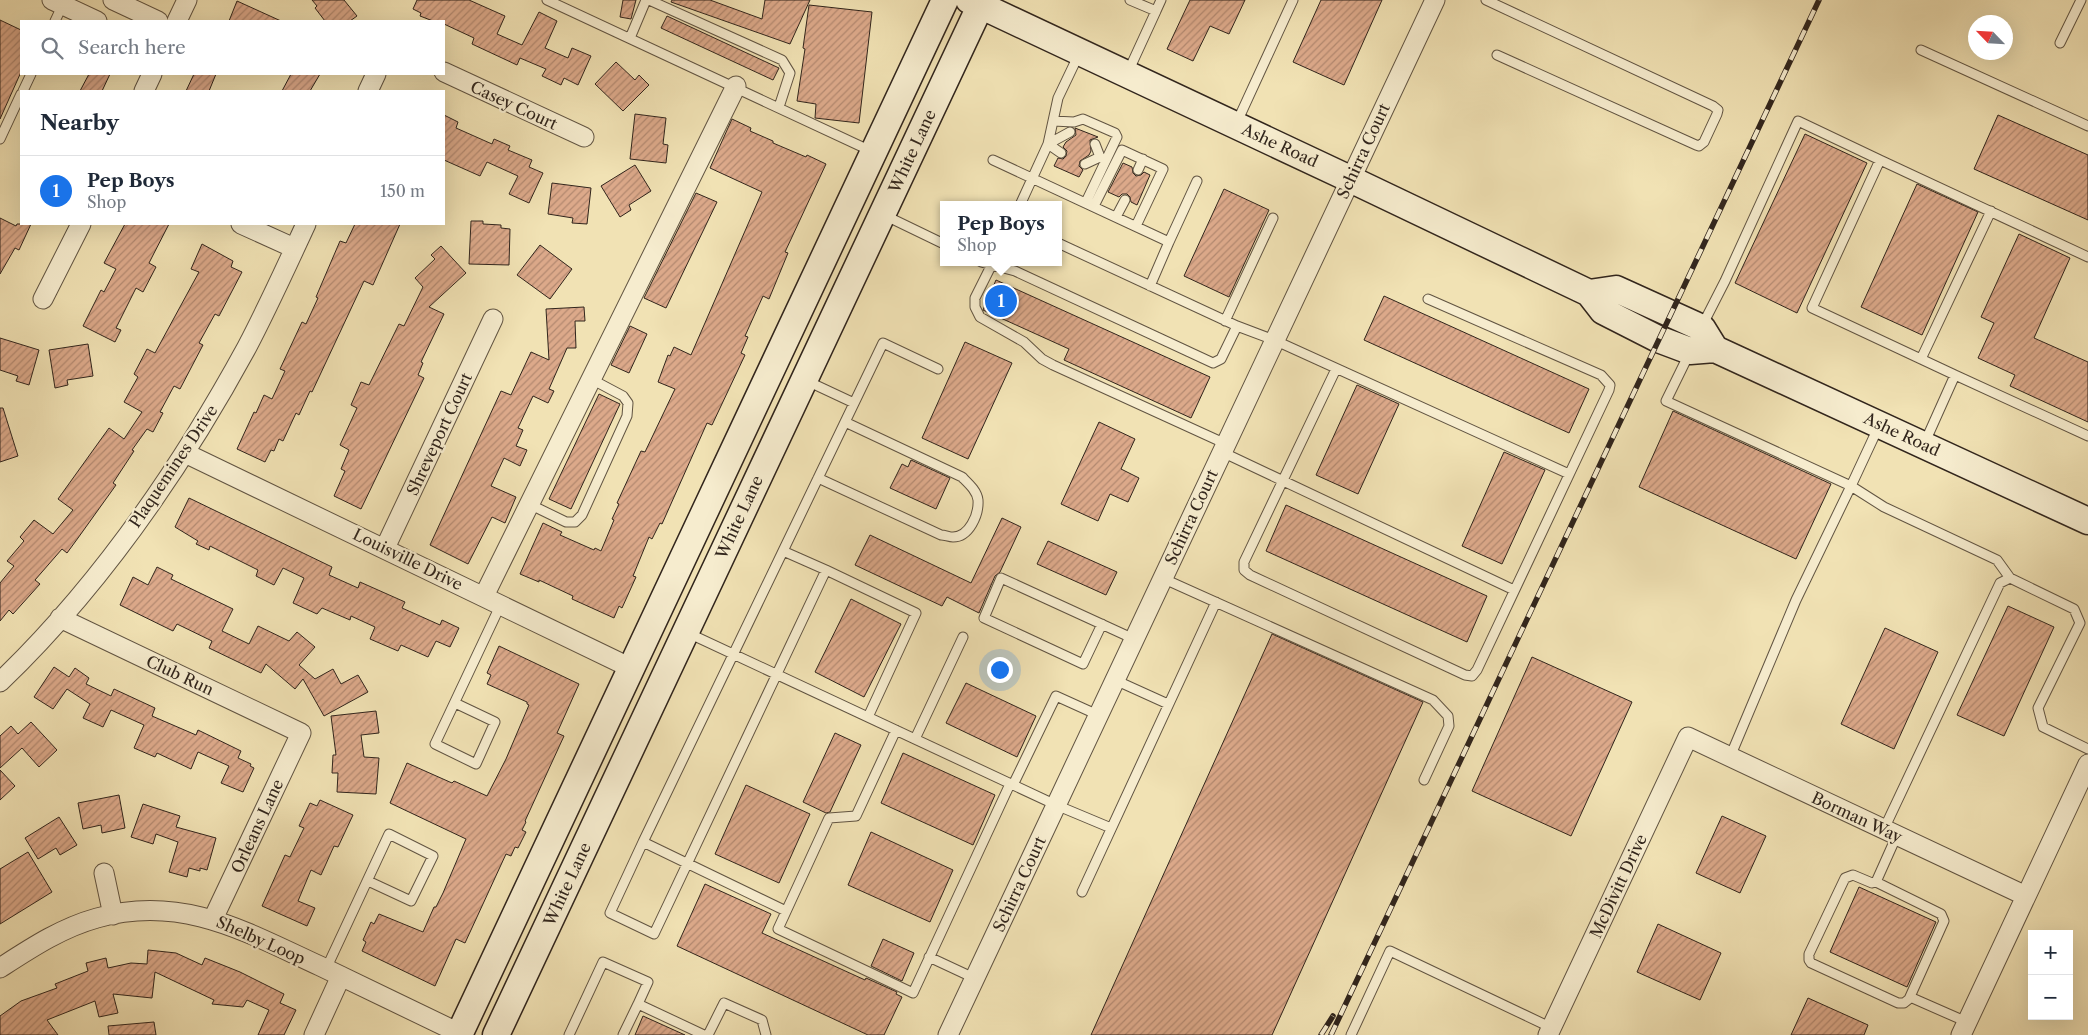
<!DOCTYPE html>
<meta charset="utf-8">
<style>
:root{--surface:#fff;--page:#f6f6f7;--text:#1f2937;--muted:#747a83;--line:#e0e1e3;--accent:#1a73e8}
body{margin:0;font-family:"Libre Caslon Text",serif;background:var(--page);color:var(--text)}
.controls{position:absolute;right:15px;bottom:15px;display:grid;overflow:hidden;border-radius:0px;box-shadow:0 5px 20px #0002}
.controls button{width:45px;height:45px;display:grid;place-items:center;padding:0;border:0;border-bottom:1px solid var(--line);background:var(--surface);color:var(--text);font:25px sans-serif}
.compass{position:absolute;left:1968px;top:15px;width:45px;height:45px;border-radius:50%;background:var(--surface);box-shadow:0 5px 20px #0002;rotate:295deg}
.you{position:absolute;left:999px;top:669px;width:18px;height:18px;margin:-12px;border:4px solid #fff;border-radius:50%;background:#1a73e8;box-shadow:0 0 0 8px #1a73e833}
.badge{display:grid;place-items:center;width:32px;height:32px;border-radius:50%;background:var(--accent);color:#fff;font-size:16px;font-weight:700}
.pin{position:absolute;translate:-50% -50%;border:2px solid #fff;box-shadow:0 1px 5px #0006}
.popup{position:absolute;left:940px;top:201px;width:122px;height:65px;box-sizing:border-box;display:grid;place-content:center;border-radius:0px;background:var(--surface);filter:drop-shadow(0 1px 4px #0005);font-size:16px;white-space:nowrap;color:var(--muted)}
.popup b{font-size:19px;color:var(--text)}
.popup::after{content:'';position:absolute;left:50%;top:100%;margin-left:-10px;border:10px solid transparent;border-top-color:var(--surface)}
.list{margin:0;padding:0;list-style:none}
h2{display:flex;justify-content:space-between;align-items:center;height:65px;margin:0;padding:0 20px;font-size:21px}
h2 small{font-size:16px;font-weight:400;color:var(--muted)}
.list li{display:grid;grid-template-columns:32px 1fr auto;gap:15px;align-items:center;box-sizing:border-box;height:70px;padding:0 20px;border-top:1px solid var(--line)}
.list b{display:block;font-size:19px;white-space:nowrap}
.list p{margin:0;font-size:16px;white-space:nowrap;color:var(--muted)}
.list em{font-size:16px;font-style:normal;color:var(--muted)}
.icon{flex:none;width:28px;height:28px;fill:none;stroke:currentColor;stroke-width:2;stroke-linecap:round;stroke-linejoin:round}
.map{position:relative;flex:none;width:2088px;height:1035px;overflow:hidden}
.search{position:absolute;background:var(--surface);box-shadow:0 5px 20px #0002;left:20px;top:20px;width:425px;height:55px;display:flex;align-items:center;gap:12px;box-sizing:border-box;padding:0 18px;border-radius:0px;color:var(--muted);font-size:19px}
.panel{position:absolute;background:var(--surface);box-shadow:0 5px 20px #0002;left:20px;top:90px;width:425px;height:135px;border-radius:0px}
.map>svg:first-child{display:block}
.building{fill:url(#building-hatch);stroke:#31251c}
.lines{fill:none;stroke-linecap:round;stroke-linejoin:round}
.lane-casing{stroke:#615442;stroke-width:11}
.street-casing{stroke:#615442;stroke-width:21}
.secondary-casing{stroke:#31251c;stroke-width:29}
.lane{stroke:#f6ecce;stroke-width:9}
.street{stroke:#f6ecce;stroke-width:19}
.secondary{stroke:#f6ecce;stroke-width:26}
.rail-casing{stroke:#31251c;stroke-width:5.5}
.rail{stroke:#f6ecce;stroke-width:4;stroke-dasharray:11;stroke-linecap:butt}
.labels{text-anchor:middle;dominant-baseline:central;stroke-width:4.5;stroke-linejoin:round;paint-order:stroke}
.street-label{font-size:16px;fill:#31251c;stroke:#f6ecce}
</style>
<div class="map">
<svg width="2088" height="1035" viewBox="0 0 2088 1035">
<defs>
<pattern id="building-hatch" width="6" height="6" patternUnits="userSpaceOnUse" patternTransform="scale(1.25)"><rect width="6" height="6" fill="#dca98a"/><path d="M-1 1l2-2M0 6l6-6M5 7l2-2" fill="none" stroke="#b38970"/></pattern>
</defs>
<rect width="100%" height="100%" fill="#f1e2b4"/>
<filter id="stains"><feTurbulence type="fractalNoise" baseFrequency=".004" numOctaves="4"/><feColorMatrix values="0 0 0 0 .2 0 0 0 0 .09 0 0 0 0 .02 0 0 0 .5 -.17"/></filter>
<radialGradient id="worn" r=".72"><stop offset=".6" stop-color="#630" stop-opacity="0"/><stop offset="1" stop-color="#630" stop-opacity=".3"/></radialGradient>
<path class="building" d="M312 0H344L357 16 350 21H325L315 8 317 6Z
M417 0H469L505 16 497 34 522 45 539 12 557 21 545 48 568 58 572 48 591 56 578 85 564 78 561 85 542 76 546 69 520 58 517 65 472 44 474 38 444 24V21H433L420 16 421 13 413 9Z
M623 0H636L631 19 620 17Z
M672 0H710L762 19 765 0H810L790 44 671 2Z
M1190 0H1245L1229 34 1210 26 1193 61 1167 49Z
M1321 0H1382L1344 85 1293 62Z
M237 1 281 21H229Z
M809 5 872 12 859 123 815 118 816 104 797 101 805 49 803 48Z
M667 16 779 68 773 80 661 28Z
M0 20 21 30V72L0 119Z
M616 62 635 80 639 75 649 85 623 111 595 84Z
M89 74H110L102 91H80Z
M194 74H216L209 91H186Z
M291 74H320L310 91H282Z
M635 114 666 118 663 144 668 145 666 163 630 159Z
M444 115 458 122 456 128 492 144 494 139 510 146 508 150 532 160 529 167 543 173 529 203 509 194 518 176 487 162 480 176 444 160Z
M1998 115 2088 155V220L1974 169Z
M732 119 751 128 750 131 773 141V143L806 157 807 155 826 164 785 252 788 253 769 299 763 296 745 336 748 337 741 353 745 355 729 389 712 425 707 423 662 524 660 523 652 539 649 537 633 576 636 577 622 608 619 606 614 618 572 599 573 596 539 580V582L520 574 543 523 562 532 560 535 594 550 595 548 601 551 614 520 612 519 619 504 617 503 641 451 645 452 675 389 658 382 668 355 670 356 674 347 691 355 762 192 710 168Z
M1075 128 1098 137 1090 140 1091 151 1089 155 1080 161 1079 166 1083 170 1079 177 1054 166 1058 158 1063 159 1066 156 1067 151 1063 147 1066 142 1076 135Z
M1805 134 1867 163 1797 313 1735 283Z
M1123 163 1132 167 1133 173 1136 176 1141 175 1144 172 1150 175 1137 205 1131 202 1130 197 1127 194H1122L1119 197 1108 192Z
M635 165 651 191 629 205 631 210 620 217 601 186Z
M552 183 591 188 587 224 572 223 573 218 548 214Z
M1917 184 1978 212 1922 335 1861 307Z
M1224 189 1269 210 1229 297 1184 276Z
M696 193 717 202 666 308 644 298Z
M0 218 16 226 17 224H31L19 250 15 248 0 274Z
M471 221H483V224L501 225V228L510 229 509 265 469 264Z
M125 224H169L149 263 156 267 143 292 136 288 116 328 121 330 115 342 83 326 101 290 104 292 116 269 104 263Z
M355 224H400L373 285 364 281 312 392 310 391 299 415 296 413 283 441 279 439 274 451 271 450 265 462 237 449 254 412 256 413 264 395 272 399 285 371 280 369 302 322 306 324 318 298 316 297 340 241 346 243Z
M2019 234 2070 258 2034 338 2088 362V422L2010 386 2015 375 1978 358 1994 323 1981 317Z
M202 244 233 261 231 267 242 272 219 316 215 314 199 343 203 345 180 389 174 386 160 412 163 413 153 432 147 429 132 450 134 451 113 483 116 485 78 538 67 553 62 549 35 580 40 584 13 614 9 610 0 621V583L14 566 7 561 24 541 20 537 34 520 53 534 73 510 58 499 109 428 124 439 142 412 124 402 138 377 134 374 147 349 155 353 199 272 191 269Z
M540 245 572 269 550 299 517 275Z
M441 246 466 273 429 307 444 314 421 362 423 363 418 375 424 378 361 509 334 496 345 471 341 469 349 450 340 445 357 408 351 405 361 382 369 385 370 383 399 324 404 326 423 287 415 278 435 259 431 255Z
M996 280 1210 377 1191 418 1064 360 1069 349 983 310Z
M1384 296 1589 389 1569 433 1364 340Z
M584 307 585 321H575L576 348H567L549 389 554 391 548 403 533 396 518 428 523 430 516 446 527 450 520 466 504 458 491 486 516 497 505 523 492 517 468 564 430 545 501 391 511 395 531 352 549 360 546 309Z
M630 326 647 334 629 373 611 365Z
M0 338 39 350 29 385 16 381 18 376 0 370Z
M965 342 1012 363 968 459 922 438Z
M88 344 93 376 67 380 68 385 55 388 49 350Z
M1357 385 1399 404 1358 494 1316 475Z
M599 394 620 404 571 509 549 499Z
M0 408H3L18 456 0 462Z
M1673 411 1831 484 1796 559 1639 487Z
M1099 422 1135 439 1121 469 1139 478 1128 502 1110 494 1098 521 1061 504Z
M1504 452 1545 470 1502 564 1462 546Z
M911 460 950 478 936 509 890 488 902 464 908 467Z
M189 498 332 567 329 575 358 588 360 582 405 602 402 608 440 625 442 620 459 628 450 647 436 641 428 657 401 645 398 651 370 639 375 627 351 616 350 620 322 608 317 614 293 603 304 578 283 568 274 585 256 576 258 570 210 546 209 550 196 544 198 541 175 527Z
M1286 505 1487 596 1467 642 1266 551Z
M1002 518 1021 527 1000 572 995 576 979 613 947 597 942 606 855 565 870 535 971 583Z
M1048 541 1117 572 1106 595 1037 564Z
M157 567 173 575 171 579 233 609 222 631 249 644 258 626 289 641 297 632 315 647 299 665 315 679 333 669 341 684 358 675 368 692 324 716 303 679 295 689 266 664 261 673 209 648 212 641 177 624 173 631 120 605 133 577 148 585Z
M851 599 901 624 864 697 815 672Z
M2008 606 2054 627 2004 736 1957 715Z
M1885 628 1938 652 1894 749 1841 724Z
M1272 634 1423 702 1272 1035H1091Z
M499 646 579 684 557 733 564 736 525 821 526 822 522 830 526 832 518 848 515 847 511 856 506 854 465 943 456 939 435 986 362 951 366 942 363 940 371 922 374 924 379 914 423 932 434 907H436L443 893 466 839 390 803 407 763 452 783 454 781 487 796 506 759 529 705 527 704V702L487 684 491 675 487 673Z
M1532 657 1632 702 1571 836 1472 791Z
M54 667 69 677 75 668 89 678 86 684 111 696 114 689 155 708 152 716 196 735 198 730 241 751 238 758 251 764 250 766 254 768 243 792 221 783 229 766 198 752 191 769 157 753 155 757 134 748 144 725 111 710 103 727 83 718 90 704 67 689 53 709 34 697Z
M966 683 1036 716 1017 757 946 723Z
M376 711 379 733 361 735 364 757 379 758 376 794 337 792 338 773H332L333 755H336L331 716Z
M31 722 57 750 39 767 22 748 0 768V736L11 726 18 734Z
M835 733 861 745 830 812 826 813 803 802Z
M903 753 995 795 973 845 881 803Z
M0 770 15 786 0 800Z
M746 785 810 814 779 883 715 854Z
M119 795 125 828 102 833 101 825 83 829 78 803Z
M320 800 353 815 338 847 334 846 321 875 311 870 298 901 315 908 307 926 262 906 285 855 290 857 304 828 299 826 310 803 317 806Z
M143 804 180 816 176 827 216 838 207 870 200 868V871L189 868 187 877 169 872 178 842 156 834 153 844 131 837Z
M1722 816 1766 836 1740 893 1696 873Z
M59 817 77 845 60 855 56 848 38 859 25 838Z
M871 832 953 870 930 922 848 885Z
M28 852 52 892 0 924V869Z
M705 884 771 914 762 933 865 980 866 978 897 992 896 994 902 997 884 1035H868L677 946Z
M1859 887 1936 922 1907 987 1830 952Z
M1658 924 1721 953 1700 1000 1637 972Z
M883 939 914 953 902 981 871 966Z
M148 950 176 953 202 965 205 958 240 972 284 994 280 1003 296 1010 284 1035H258L269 1010 247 1000 243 1007 212 1004 214 1000 155 972 152 998 113 994 118 1013 99 1017 95 1001 47 1020 58 1035H0V1016L21 1001 57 988 55 984 88 971 86 963 106 958 108 968 131 963 147 964Z
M1808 998 1868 1025 1864 1035H1791Z
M643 1016 685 1035H635Z
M154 1022 156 1035H109L108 1026Z"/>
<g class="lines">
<g class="lane-casing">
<path id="lane" d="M547 0 871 151
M649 0 782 60 790 73 779 107
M1486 0 1713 106 1718 110 1717 114 1704 142 1699 146 1696 145 1497 55
M1156 11 1161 0
M55 21 64 2
M630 38 646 0
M2060 43 2081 0
M1921 50 2088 126
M1128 72 1156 11 1130 0
M23 91 31 74
M1053 121 1074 122 1083 119 1115 133 1117 137 1086 202
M1237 122 1293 0
M0 139 21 94
M1048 144 1070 132
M1048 144 1061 153
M1095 144 1100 157
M993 160 1169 242 1150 286
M1085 164 1100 157 1106 160
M1138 170 1143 159
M1020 205 1048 144 1058 98 1079 54
M1094 206 1122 150 1163 169 1136 226
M884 215 944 244
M1116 217 1125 200
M1169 242 1197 181
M1058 243 1237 326
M981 262 1015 271 1213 363 1221 359 1237 326 1274 340 1569 474
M993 262 975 298V307L980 317 1024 342 1042 359 1053 365 1226 444
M1225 321 1273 218
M1702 326 1725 281 1798 121 1880 160
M1689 354 1666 401 1851 486 1878 428
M1921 359 1991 211
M1336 369 1244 562V570L1250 575 1465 675 1472 676 1477 670 1609 390 1610 385 1601 375 1428 299
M1955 375 2088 436
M807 381 854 403
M1925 442 1955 375 1812 308 1880 160 2088 257
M1222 452 1514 590
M818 478 941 535C945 535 949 537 953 537 969 537 979 515 978 500 977 491 969 484 962 477L845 422
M529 504 566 522H575L582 515 627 416 628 403 623 396 591 379
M783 551 883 343 938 369
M826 570 916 613 868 717
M1162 578 1433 700 1448 716 1449 726 1424 780
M1102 624 1083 664 984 618 1001 578 1134 639
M688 633 1056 805 1111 828
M1115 680 1168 704
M455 703 495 722 476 764 435 744 501 604
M896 730 856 816 829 818 778 929 913 993 1010 784
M915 739 963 637
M1730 757 1796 600 1851 486 1884 507 1997 560 2010 578
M1013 785 1056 696 1098 715
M1884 829 2000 583 2010 578 2074 609 2080 623 2038 708 2043 727 2088 749
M643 842 783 551 826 570 654 934 610 913 643 842 786 911
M1876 882 1872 883 1853 875 1845 878 1809 954V960L1811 963 1898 1003H1904L1909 999 1944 921 1941 914 1876 882 1897 835
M1082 892 1216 602
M929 957 974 978
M326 969 389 834 433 856 411 901 368 881
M1910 997 1967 1022
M569 1035 603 962 648 982 638 1004 704 1035
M623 1035 638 1004
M708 1035 724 1003 762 1020 766 1035
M1351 1035 1390 951 1552 1028"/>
</g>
<g class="street-casing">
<path id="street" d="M52 0 97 21
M113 0 158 21
M177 21 187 0
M444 72 584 137
M144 91 152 74
M368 91 376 74
M241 224 294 248
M43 299 81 224
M185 453 631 668
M385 548 493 319
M484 596 736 86
M60 618 301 733 213 919
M0 682C100 586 181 468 247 347 268 307 287 265 306 224
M104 873 113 915
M0 968C31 948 61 928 97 918 182 894 246 932 320 966 366 988 413 1011 459 1033
M314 1035 341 976
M948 1035 1435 0
M1548 1035 1688 737 2026 896
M1961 1035 2088 764"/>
</g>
<g class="secondary-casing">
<path id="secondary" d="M969 0 1350 179 1589 293 1603 311 1658 339 1690 351 1715 349 2088 521
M1589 293 1616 289 1702 328 1715 349
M459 1035 945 0
M496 1035 983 0"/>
</g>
<use href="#lane" class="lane"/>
<use href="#street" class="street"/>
<use href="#secondary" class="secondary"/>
<g class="rail-casing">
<path id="rail" d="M1321 1035 1333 1016
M1331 1035 1819 0"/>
</g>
<use href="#rail" class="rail"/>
</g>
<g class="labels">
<g class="street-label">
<text transform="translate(514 105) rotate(25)">Casey Court</text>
<text transform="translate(1280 145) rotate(25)">Ashe Road</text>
<text transform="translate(912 151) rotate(-65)">White Lane</text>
<text transform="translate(1363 151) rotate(-65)">Schirra Court</text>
<text transform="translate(439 434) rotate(-65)">Shreveport Court</text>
<text transform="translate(1902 434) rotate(25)">Ashe Road</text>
<text transform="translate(173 466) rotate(-56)">Plaquemines Drive</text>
<text transform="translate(739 517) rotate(-65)">White Lane</text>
<text transform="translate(1191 517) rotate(-65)">Schirra Court</text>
<text transform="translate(408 559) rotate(26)">Louisville Drive</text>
<text transform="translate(180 675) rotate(25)">Club Run</text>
<text transform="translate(1857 817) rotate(25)">Borman Way</text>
<text transform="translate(257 826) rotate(-65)">Orleans Lane</text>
<text transform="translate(567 884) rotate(-65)">White Lane</text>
<text transform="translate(1019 884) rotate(-65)">Schirra Court</text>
<text transform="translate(1618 886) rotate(-65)">McDivitt Drive</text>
<text transform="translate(261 940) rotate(24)">Shelby Loop</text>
</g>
</g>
<rect width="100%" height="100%" filter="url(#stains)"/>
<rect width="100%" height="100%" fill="url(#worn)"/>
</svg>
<div class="controls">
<button>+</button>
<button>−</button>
</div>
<svg class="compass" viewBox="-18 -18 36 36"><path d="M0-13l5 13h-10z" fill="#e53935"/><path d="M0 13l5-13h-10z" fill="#747a83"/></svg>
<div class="you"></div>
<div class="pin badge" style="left:1001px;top:301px">1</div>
<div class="popup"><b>Pep Boys</b>Shop</div>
<div class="search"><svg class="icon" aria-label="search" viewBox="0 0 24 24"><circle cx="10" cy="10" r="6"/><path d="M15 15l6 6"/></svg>Search here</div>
<section class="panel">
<h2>Nearby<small></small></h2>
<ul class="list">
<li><span class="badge">1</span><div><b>Pep Boys</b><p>Shop</p></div><em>150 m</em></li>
</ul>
</section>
</div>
